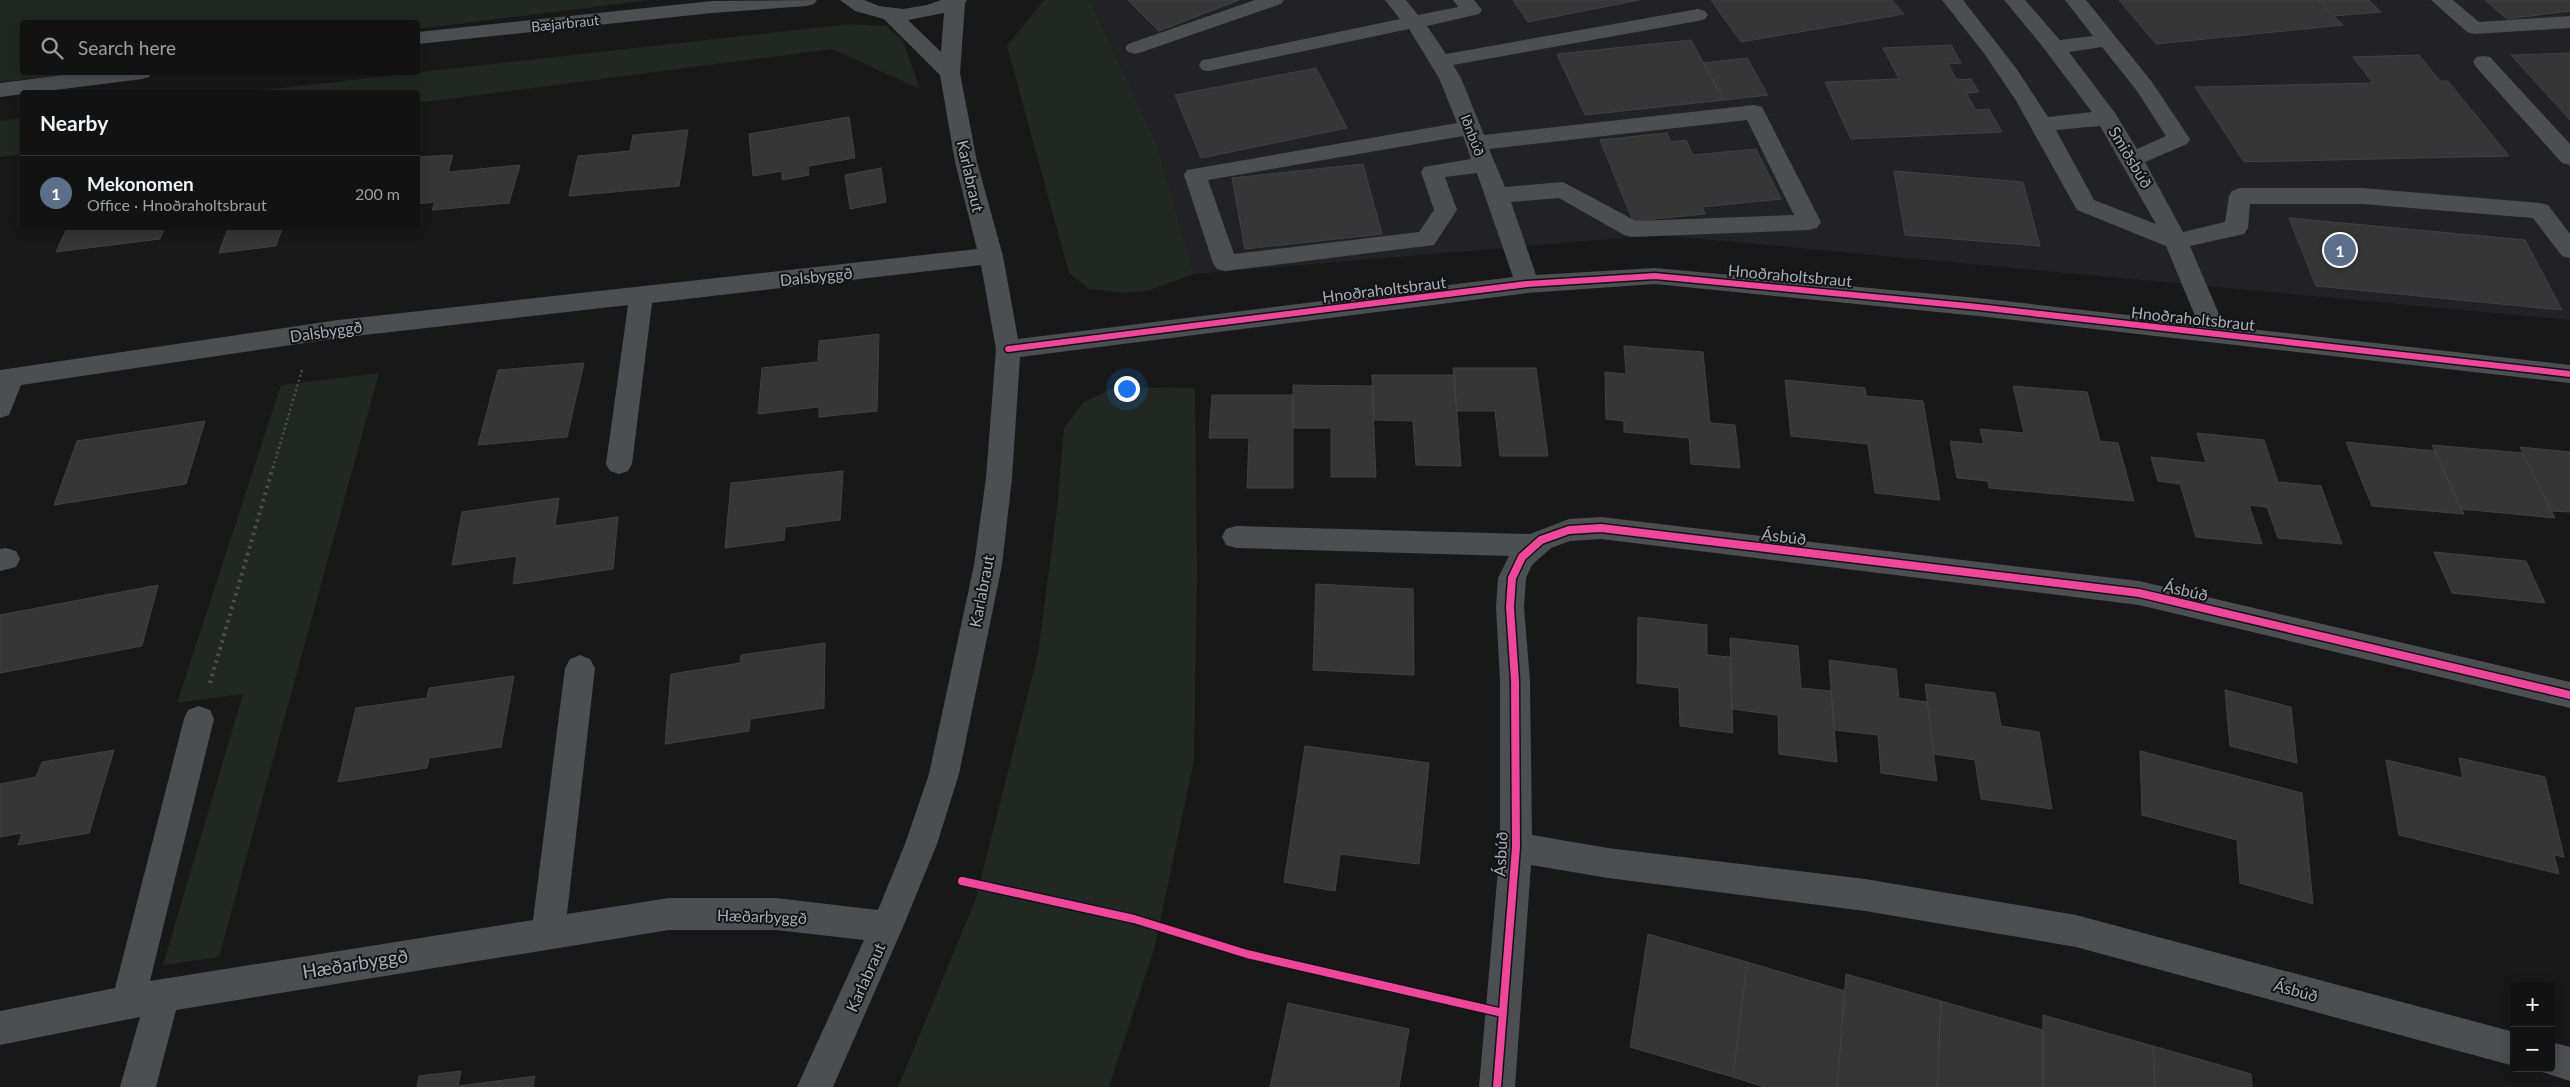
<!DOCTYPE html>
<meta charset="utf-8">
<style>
:root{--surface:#121212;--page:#1b1b1b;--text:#f1f3f6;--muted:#9c9e9f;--line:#313232;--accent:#777880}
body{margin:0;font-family:Lato,sans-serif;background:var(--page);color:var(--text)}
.controls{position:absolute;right:15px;bottom:15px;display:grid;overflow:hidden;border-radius:5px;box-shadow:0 2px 12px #0003}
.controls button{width:45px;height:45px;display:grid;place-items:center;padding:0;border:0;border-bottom:1px solid var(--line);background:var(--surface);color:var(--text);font:25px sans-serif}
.you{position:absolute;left:1126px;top:388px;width:18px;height:18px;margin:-12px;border:4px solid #fff;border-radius:50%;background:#1a73e8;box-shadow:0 0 0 8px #1a73e833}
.badge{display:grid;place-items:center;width:32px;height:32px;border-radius:50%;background:var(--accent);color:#fff;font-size:16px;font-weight:700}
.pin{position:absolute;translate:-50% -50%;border:2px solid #fff;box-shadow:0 1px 5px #0006}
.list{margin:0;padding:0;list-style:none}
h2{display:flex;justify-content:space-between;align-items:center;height:65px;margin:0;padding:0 20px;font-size:21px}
h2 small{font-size:16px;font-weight:400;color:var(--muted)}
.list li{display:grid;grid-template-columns:32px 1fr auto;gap:15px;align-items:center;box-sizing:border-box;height:75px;padding:0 20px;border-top:1px solid var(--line)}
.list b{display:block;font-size:19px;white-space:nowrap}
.list p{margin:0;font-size:16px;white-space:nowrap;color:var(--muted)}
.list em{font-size:16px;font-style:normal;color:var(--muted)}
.icon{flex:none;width:28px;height:28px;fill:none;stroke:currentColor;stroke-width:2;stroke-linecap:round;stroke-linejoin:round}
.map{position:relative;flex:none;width:2570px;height:1087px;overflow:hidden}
.search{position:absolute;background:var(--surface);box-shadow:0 2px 12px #0003;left:20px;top:20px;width:400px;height:55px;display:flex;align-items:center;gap:12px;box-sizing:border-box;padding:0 18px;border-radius:5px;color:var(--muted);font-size:19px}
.panel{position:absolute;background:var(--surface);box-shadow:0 2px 12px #0003;left:20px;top:90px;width:400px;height:140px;border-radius:5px}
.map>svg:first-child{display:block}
.built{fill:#222224}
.green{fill:#212722}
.building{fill:#363637;stroke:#414144}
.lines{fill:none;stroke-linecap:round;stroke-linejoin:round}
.path-far1{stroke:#4e4e52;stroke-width:2.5;stroke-dasharray:2 3;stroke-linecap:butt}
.path{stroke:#4e4e52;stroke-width:4;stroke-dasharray:2.5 4.5;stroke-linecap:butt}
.minor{fill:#4d4e51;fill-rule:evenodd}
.cycleway-far1-casing{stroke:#131214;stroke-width:9}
.cycleway-casing{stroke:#131214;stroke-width:11}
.cycleway-far1{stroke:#ed469a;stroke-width:6}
.cycleway{stroke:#ed469a;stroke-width:8}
.labels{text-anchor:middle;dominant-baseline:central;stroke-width:4;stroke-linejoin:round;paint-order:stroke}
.far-street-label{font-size:14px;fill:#aaacb8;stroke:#131214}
.street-label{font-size:16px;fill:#aaacb8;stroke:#131214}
.near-street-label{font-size:19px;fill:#aaacb8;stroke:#131214}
</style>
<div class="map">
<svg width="2570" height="1087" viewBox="0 0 2570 1087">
<rect width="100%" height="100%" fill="#181818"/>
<path class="built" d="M1090 0H2570V320L1659 235 1194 274 1156 141Z"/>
<path class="green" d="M0 0H650L418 29V22H22V72L78 73 0 82Z
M1044 0H1090L1156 141 1194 274 1147 291 1123 293 1089 289 1069 273 1007 46Z
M849 24 886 26 903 41 920 89 832 49 418 103V92H244Z
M22 118V154L0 157V121Z
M379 373 219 957 163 965 243 694 177 703 281 385Z
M1115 387 1195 388 1197 571 1194 760 1155 946 1109 1087H898L975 901 1038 654 1057 509 1064 428 1083 403Z"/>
<path class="building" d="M1128 0H1239L1159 31Z
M1513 0H1639L1528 22Z
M1711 0H1892L1904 14 1741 42Z
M2119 0H2318L2343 25 2156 44Z
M2318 0H2369L2381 12 2334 16Z
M2485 0H2570V11L2507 19Z
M1691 40 1724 100 1585 115 1557 54Z
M1951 45 1961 63 1948 64 1957 80 1971 79 1979 92 1966 93 1976 110 1989 109 2002 132 1851 139 1825 82 1899 79 1883 48Z
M2570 53V120L2511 55Z
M2419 55 2440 81H2448L2509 156 2244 162 2195 87 2373 83 2353 57Z
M1747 58 1768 95 1724 100 1703 63Z
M1316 68 1347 128 1201 158 1175 95Z
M849 117 855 158 808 166 809 175 782 180V171L753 176 749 134Z
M688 130 679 186 569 196 578 156 630 151 633 135Z
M1667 133 1671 142 1686 140 1693 155 1756 149 1781 199 1702 207 1705 214 1633 221 1600 140Z
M453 155 448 172 520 165 509 203 432 210 435 202 418 204V157Z
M1363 164 1382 234 1245 249 1232 178Z
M881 168 886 202 850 209 845 175Z
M1894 171 2023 182 2040 246 1905 235Z
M2289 218 2525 240 2562 310 2316 286Z
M67 228H164L160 239 56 252Z
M228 228H282L276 246 219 253Z
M879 334 877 411 819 417V407L758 414 762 368 818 362 819 341Z
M1624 346 1703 352 1710 423 1735 425 1740 468 1691 464 1689 438 1624 432V421L1606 419 1605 372 1626 374Z
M584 363 567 437 478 445 498 370Z
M1453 368H1536L1548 456H1500L1495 411H1457Z
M1372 375H1454L1461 466 1416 465 1413 421 1374 420Z
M1785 380 1865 388 1866 396 1923 401 1940 500 1875 493 1868 444 1791 436Z
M1293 385 1372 386 1376 477H1331V428H1293Z
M2013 386 2087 392 2100 441 2118 443 2134 501 1989 488 1988 481 1957 478 1950 441 1984 444 1980 429 2024 433Z
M1212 395H1293V488H1247L1249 438H1209Z
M205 421 186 484 54 505 77 441Z
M2197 433 2264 440 2278 482 2321 486 2342 544 2278 538 2267 507 2249 505 2262 544 2196 537 2180 484 2158 481 2151 457 2206 463Z
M2346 442 2435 451 2464 514 2372 506Z
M2432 445 2523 453 2555 518 2461 509Z
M2520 447 2570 452V512L2551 511Z
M843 471 840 520 785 527 784 540 725 548 731 483Z
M559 498 555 526 618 517 613 569 513 584 517 556 452 565 462 512Z
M2434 552 2526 561 2545 603 2452 593Z
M1316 584 1413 589 1414 675 1313 670Z
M158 585 142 646 0 673V615Z
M1638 617 1707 625V655L1730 657 1733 733 1680 726 1679 688 1637 683Z
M1730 638 1798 646 1801 688 1831 691 1837 762 1779 754 1778 715 1732 709Z
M825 643 824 708 750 719 749 731 665 744 671 674 740 663 741 655Z
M1829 660 1896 669 1899 698 1927 702 1937 781 1881 773 1878 735 1834 730Z
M514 676 501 747 429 758 427 768 338 782 356 708 427 698 429 688Z
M1925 684 1995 693 2001 726 2039 732 2052 809 1981 799 1975 760 1934 754Z
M2225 690 2291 707 2297 763 2230 746Z
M1305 746 1429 763 1419 864 1340 854 1335 891 1284 882Z
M114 750 89 833 18 845 22 833 0 837V784L36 777 42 762Z
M2140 751 2302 793 2313 904 2240 883 2237 840 2142 815Z
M2459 758 2545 777 2564 857 2554 855 2559 874 2399 835 2386 760 2463 778Z
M1648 934 1747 962 1733 1077 1630 1047Z
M1747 962 1845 991 1837 1087H1764L1733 1077Z
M1846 974 1941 1001 1937 1087H1837Z
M1941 1001 2043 1030V1087H1937Z
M1288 1003 1409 1029 1399 1087H1270Z
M2043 1015 2153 1046 2155 1087H2043Z
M2153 1046 2251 1074 2252 1087H2155Z
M461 1071 458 1086 535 1076 533 1087H417L419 1076Z"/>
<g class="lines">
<path class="path-far1" d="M273 468 302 370"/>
<path class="path" d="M210 683 273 467"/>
<path class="minor" d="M817 0 814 4 807 6 712 13 418 44V32L712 1Z
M840 0H864L879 6 903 9 927 5 941 0H967L965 3 960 73 977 162 1003 256 1018 339 1513 277 1477 173 1445 177 1457 210 1434 245 1225 271 1217 269 1213 263 1184 175 1187 170 1457 123 1439 78 1409 29 1209 71 1202 70 1199 65 1202 60 1209 59 1400 19 1385 0H1406L1418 15 1458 7 1453 0H1474L1482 10 1479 14 1427 26 1446 54 1698 9 1705 11 1708 15 1705 19 1698 21 1453 65 1461 78 1484 135 1754 105 1762 107 1821 222 1817 228 1809 230 1632 237 1624 235 1559 198 1511 202 1536 275 1655 268 1978 298 2198 323 2166 246 2077 210 2015 99 1983 52 1942 0H1963L2016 68 2048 117 2092 112 2039 42 2004 0H2025L2060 40 2093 36 2065 0H2086L2152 82 2190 139 2187 144 2145 162 2183 232 2225 222 2229 196 2232 191 2240 188H2362L2540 203 2548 205 2570 234V258L2562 256 2533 218 2362 204H2250L2248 228 2244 234 2190 246 2224 326 2570 365V383L1978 316 1655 284 1527 293 1020 357 1012 478 1002 565 959 774 937 844 903 927 833 1087H797L864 940 776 930H669L176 1010 156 1087H120L140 1017 0 1045V1011L115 988 184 719 188 710 199 706 210 710 214 719 150 981 533 920 565 668 570 659 580 655 590 659 595 668 567 914 669 898H776L878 910 905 844 929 774 974 565 986 478 996 349 981 265 652 303 632 464 628 471 619 474 610 471 606 464 628 305 338 338 21 385 9 415 0 418V370L338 320 977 249 955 162 940 75 884 19 855 11ZM944 13 941 52 908 20ZM2102 47 2137 91 2166 136 2137 149 2115 113 2069 52ZM1747 120 1794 215 1636 221 1563 182 1505 187 1489 149ZM2100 126 2156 224 2094 200 2056 130ZM1463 136 1471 159 1424 167 1421 172 1434 210 1419 232 1234 254 1208 180Z
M1255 0H1284L1281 4 1142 52 1135 54 1128 52 1125 48 1128 44Z
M2431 0H2453L2479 22 2570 16V28L2474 34 2467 32Z
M2483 56 2490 57 2570 144V165L2562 163 2476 67 2473 62 2476 57Z
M86 72H152L149 77 142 79 0 97V83Z
M1601 517 2139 581 2570 682V708L2139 605 1601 539 1570 541 1551 548 1532 565 1526 578 1524 607 1530 681 1532 835 1608 848 1865 879 2076 915 2514 1032V1066L2076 947 1865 911 1608 878 1531 865 1515 1087H1479L1500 847V681L1496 607 1498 578 1509 556 1236 548 1226 545 1222 537 1226 529 1236 526 1530 534 1569 519Z
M6 548 16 551 20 559 16 567 0 571V549Z
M2551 1042 2570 1047V1081L2539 1071 2538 1068H2551Z"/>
<g class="cycleway-far1-casing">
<path id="cycleway-far1" d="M1008 349 1527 284 1655 276 1978 307 2570 374"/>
</g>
<g class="cycleway-casing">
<path id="cycleway" d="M962 881 1134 919 1247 954 1503 1013
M1497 1087 1516 847 1515 681 1510 607 1512 578 1522 557 1541 540 1569 530 1601 528 2139 593 2570 695"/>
</g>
<use href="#cycleway-far1" class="cycleway-far1"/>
<use href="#cycleway" class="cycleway"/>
</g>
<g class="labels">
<g class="far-street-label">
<text transform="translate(565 23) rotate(-6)">Bæjarbraut</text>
<text transform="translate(1473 135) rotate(69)">Iðnbúð</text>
</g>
<g class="street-label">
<text transform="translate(2131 157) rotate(59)">Smiðsbúð</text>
<text transform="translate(971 176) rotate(77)">Karlabraut</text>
<text transform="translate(1790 275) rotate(5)">Hnoðraholtsbraut</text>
<text transform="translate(816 276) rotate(-6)">Dalsbyggð</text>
<text transform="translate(1384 289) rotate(-7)">Hnoðraholtsbraut</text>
<text transform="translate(2193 318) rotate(6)">Hnoðraholtsbraut</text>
<text transform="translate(326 331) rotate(-8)">Dalsbyggð</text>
<text transform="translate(1784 536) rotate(7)">Ásbúð</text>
<text transform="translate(2186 590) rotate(13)">Ásbúð</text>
<text transform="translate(981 591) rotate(-79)">Karlabraut</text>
<text transform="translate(1500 854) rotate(-87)">Ásbúð</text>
<text transform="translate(762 916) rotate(2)">Hæðarbyggð</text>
<text transform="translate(865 977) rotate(-66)">Karlabraut</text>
<text transform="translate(2296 990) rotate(15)">Ásbúð</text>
</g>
<g class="near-street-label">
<text transform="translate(355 963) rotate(-9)">Hæðarbyggð</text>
</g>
</g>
</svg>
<div class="controls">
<button>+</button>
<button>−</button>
</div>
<div class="you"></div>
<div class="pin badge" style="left:2340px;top:250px;background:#5c6f8a">1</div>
<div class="search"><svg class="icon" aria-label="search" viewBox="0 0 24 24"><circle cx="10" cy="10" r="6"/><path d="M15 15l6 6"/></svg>Search here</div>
<section class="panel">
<h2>Nearby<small></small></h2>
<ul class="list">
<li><span class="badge" style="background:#5c6f8a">1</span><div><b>Mekonomen</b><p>Office · Hnoðraholtsbraut</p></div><em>200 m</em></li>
</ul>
</section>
</div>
